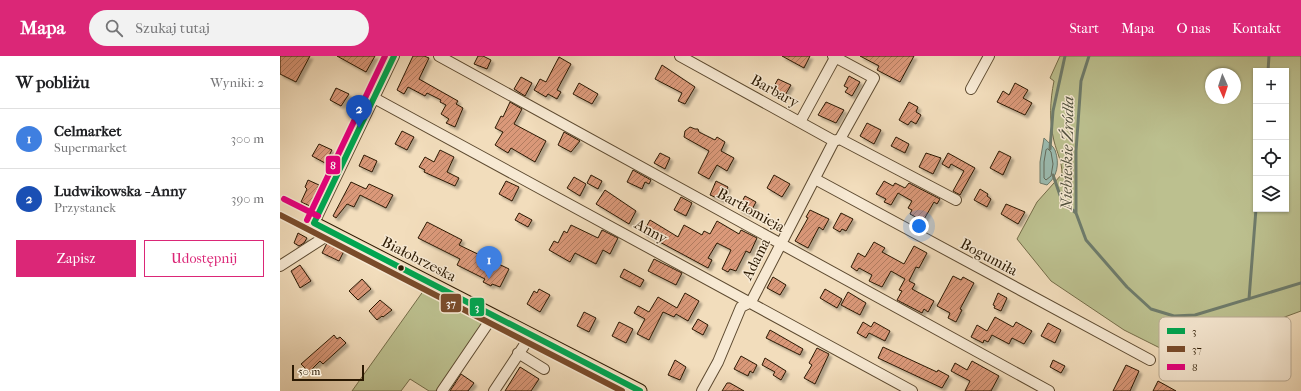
<!DOCTYPE html>
<html lang="pl">
<meta charset="utf-8">
<style>
:root{--surface:#fff;--page:#f2f2f2;--text:#202124;--muted:#757577;--line:#e0e0e0;--accent:#db2777}
body{margin:0;font-family:"IM FELL French Canon",serif;background:var(--page);color:var(--text)}
.controls{position:absolute;right:12px;top:12px;display:grid;overflow:hidden;border-radius:0px;box-shadow:0 1px 3px #0004}
.controls button{width:36px;height:36px;display:grid;place-items:center;padding:0;border:0;border-bottom:1px solid var(--line);background:var(--surface);color:var(--text);font:20px sans-serif}
.compass{position:absolute;left:925px;top:12px;width:36px;height:36px;border-radius:50%;background:var(--surface);box-shadow:0 1px 3px #0004;rotate:177deg}
.scale{position:absolute;left:12px;bottom:10px;width:72px;box-sizing:border-box;padding-left:4px;border:2px solid #2b1902;border-top:0;font-size:11px;line-height:14px;white-space:nowrap;color:#2b1902;-webkit-text-stroke:3px #f7e9d3;paint-order:stroke}
.you{position:absolute;left:639px;top:170px;width:14px;height:14px;margin:-10px;border:3px solid #fff;border-radius:50%;background:#1a73e8;box-shadow:0 0 0 6px #1a73e833}
.badge{display:grid;place-items:center;width:26px;height:26px;border-radius:50%;background:var(--accent);color:#fff;font-size:13px;font-weight:700}
.pin{position:absolute;translate:-50% -33px;filter:drop-shadow(0 1px 2px #0008)}
.pin::after{content:'';position:absolute;top:21px;width:14px;height:12px;background:inherit;clip-path:polygon(0 0,100% 0,50% 100%)}
.list{margin:0;padding:0;list-style:none}
h2{display:flex;justify-content:space-between;align-items:center;height:52px;margin:0;padding:0 16px;font-size:17px}
h2 small{font-size:13px;font-weight:400;color:var(--muted)}
.list li{display:grid;grid-template-columns:26px 1fr auto;gap:12px;align-items:center;box-sizing:border-box;height:60px;padding:0 16px;border-top:1px solid var(--line)}
.list b{display:block;font-size:15px;white-space:nowrap}
.list p{margin:0;font-size:13px;white-space:nowrap;color:var(--muted)}
.list em{font-size:13px;font-style:normal;color:var(--muted)}
.actions{display:flex;gap:8px;padding:12px 16px}
.actions a{flex:1;padding:9px 0;border:1px solid var(--accent);border-radius:0px;text-align:center;font-size:14px;color:var(--accent)}
.actions .main{background:var(--accent);color:#fff}
.icon{flex:none;width:22px;height:22px;fill:none;stroke:currentColor;stroke-width:2;stroke-linecap:round;stroke-linejoin:round}
.map{position:relative;flex:none;width:1021px;height:335px;overflow:hidden}
header{display:flex;align-items:center;gap:24px;box-sizing:border-box;height:56px;padding:0 20px;background:var(--accent);color:#fff}
header strong{font-size:19px}
nav{display:flex;gap:22px;margin-inline-start:auto;font-size:14px}
.search{width:280px;height:36px;background:var(--page);display:flex;align-items:center;gap:10px;box-sizing:border-box;padding:0 14px;border-radius:22px;color:var(--muted);font-size:15px}
main{display:flex}
aside{flex:1;background:var(--surface)}
.map>svg:first-child{display:block}
.grass{fill:#bcc08f;stroke:#746c48;fill-rule:evenodd}
.water{fill:#9bbcb1;stroke:#6e7b6b}
.lines{fill:none;stroke-linecap:round;stroke-linejoin:round}
.shore{stroke:#636a5a;stroke-width:1}
.stream{stroke:#6e7b6b;stroke-width:3}
.building{fill:url(#building-hatch);stroke:#2b1902;filter:url(#shadow)}
.minor-casing{stroke:#5d4a30;stroke-width:12}
.major-casing{stroke:#2b1902;stroke-width:15}
.minor{stroke:#f7e9d3;stroke-width:10}
.major{stroke:#f2ddbc;stroke-width:13}
.bus-1-casing{stroke:#f7e9d3;stroke-width:9}
.bus-2-casing{stroke:#f7e9d3;stroke-width:9}
.bus-3-casing{stroke:#f7e9d3;stroke-width:9}
.bus-1{stroke:#00a651;stroke-width:6}
.bus-2{stroke:#7a4b2a;stroke-width:6}
.bus-3{stroke:#e5007d;stroke-width:6}
.bus-dot{fill:#2b1902;stroke:#f7e9d3;stroke-width:1.5}
.labels{text-anchor:middle;dominant-baseline:central;stroke-width:3;stroke-linejoin:round;paint-order:stroke}
.street-label{font-size:15px;fill:#2b1902;stroke:#f7e9d3}
.water-label{font-size:16px;font-style:italic;fill:#52523f;stroke:#f7e9d3}
.key{fill:#f7e9d3;stroke:#baab94;stroke-width:1}
.key-label{font-size:11px;fill:#2b1902}
.line-badge{stroke:#f7e9d3;stroke-width:1.5}
.badge-label{font-size:11px;text-anchor:middle;font-weight:bold;fill:#fff}
</style>
<header>
<strong>Mapa</strong>
<div class="search"><svg class="icon" aria-label="search" viewBox="0 0 24 24"><circle cx="10" cy="10" r="6"/><path d="M15 15l6 6"/></svg>Szukaj tutaj</div>
<nav><a>Start</a><a>Mapa</a><a>O nas</a><a>Kontakt</a></nav>
</header>
<main>
<aside>
<h2>W pobliżu<small>Wyniki: 2</small></h2>
<ul class="list">
<li><span class="badge" style="background:#3f7fe0">1</span><div><b>Celmarket</b><p>Supermarket</p></div><em>300 m</em></li>
<li><span class="badge" style="background:#1a4fb4">2</span><div><b>Ludwikowska - Anny</b><p>Przystanek</p></div><em>390 m</em></li>
</ul>
<div class="actions"><a class="main">Zapisz</a><a>Udostępnij</a></div>
</aside>
<div class="map">
<svg width="1021" height="335" viewBox="0 0 1021 335">
<defs>
<pattern id="building-hatch" width="6" height="6" patternUnits="userSpaceOnUse"><rect width="6" height="6" fill="#da9879"/><path d="M-1 1l2-2M0 6l6-6M5 7l2-2" fill="none" stroke="#b17b61"/></pattern>
<filter id="shadow"><feDropShadow dx="3" dy="3" stdDeviation="1" flood-color="#0004"/></filter>
</defs>
<rect width="100%" height="100%" fill="#f2ddbc"/>
<filter id="stains"><feTurbulence type="fractalNoise" baseFrequency=".005" numOctaves="4"/><feColorMatrix values="0 0 0 0 .2 0 0 0 0 .09 0 0 0 0 .02 0 0 0 .5 -.17"/></filter>
<radialGradient id="worn" r=".72"><stop offset=".6" stop-color="#630" stop-opacity="0"/><stop offset="1" stop-color="#630" stop-opacity=".3"/></radialGradient>
<path class="grass" d="M780 0H1021V255L945 283 882 293 844 274 771 225 737 183 757 146 782 118C782 105 777 97 774 85 769 64 770 45 774 25L770 22ZM976 15H1006V153H976ZM931 18H955V42H931Z
M144 234 206 266 156 335H149L130 323 121 335H72Z"/>
<path class="water" d="M764 82C768 86 773 90 775 94 780 108 777 121 767 129L760 127V106Z"/>
<g class="lines">
<path class="shore" d="M768 93 771 96 773 108 771 120 766 124 764 122V106L766 94Z"/>
<path class="stream" d="M809 0 801 25 796 95V157L806 184 847 231 871 253 894 260 915 259 1021 227
M988 15 989 0
M770 93 773 55 785 0
M773 119 782 145 796 157
M969 243 976 153"/>
</g>
<path class="building" d="M0 0H30L16 26 0 18Z
M57 0H95L86 16Z
M133 0H144L149 2 139 23 178 45 176 48 183 52 175 71 166 67 169 63 161 58 166 49 160 46 161 44 147 37 145 40 128 31 124 38 117 34Z
M198 0H203L211 4 207 13 194 8Z
M502 0H530L524 12Z
M580 0H634L620 26 597 14 599 10Z
M279 1 291 8 277 34 281 36 277 43 268 38 266 41 254 34 260 23 266 26Z
M382 9 415 31 405 48 398 45 402 37 375 23Z
M569 20 580 26 572 40 565 36 568 32 564 30Z
M241 21 252 27 245 40 234 33Z
M498 23 511 29 504 41 492 34Z
M299 27 318 38 312 48 293 38Z
M735 27 748 34 743 42 752 47 745 59 717 46 723 35 729 39Z
M56 32 69 38 61 50 50 44Z
M230 46 242 53 234 68 266 85 255 106 231 92 228 97 215 89 223 76 215 72 221 60 223 61Z
M546 46 564 54 556 67 538 59Z
M629 46 638 51 636 56 641 59 636 68 631 65 628 69 619 64Z
M587 67 601 74 594 88 580 80Z
M410 71 415 73H418L419 76 435 84 437 81 445 86 441 95 454 102 447 115 437 109 429 123 418 117 429 95 404 81 405 75Z
M122 75 134 81 127 94 115 88Z
M284 76 300 85 291 96 278 89Z
M616 81 629 88 625 97 611 90Z
M39 88 52 94 45 107 32 100Z
M160 94 174 101 167 116 179 122 175 130 144 116 145 114 139 111 145 101 154 106Z
M719 95 731 101 723 119 710 112Z
M380 97 390 102 385 113 374 107Z
M646 97 661 102 653 118 639 111Z
M668 97 695 112 680 139 673 135 684 115 671 108 669 112 662 108Z
M84 99 97 105 92 116 79 110Z
M353 114 371 124 369 128 365 126 362 133 347 126Z
M311 119 322 125 318 133 307 127Z
M494 119 510 128 502 141 487 132Z
M294 121 306 128 300 140 287 132Z
M28 124 39 129 30 150 21 146 27 133 25 131Z
M226 125 239 131 232 145 219 138Z
M436 125 448 131 442 144 430 139Z
M604 125 613 130 615 127 625 132 629 127 660 143 657 148 654 146 643 165 630 158 632 154 628 152 632 145 618 137 611 149 604 146 606 143 596 138Z
M71 126 86 133 89 128 113 139 106 152 80 139 74 151 67 148 56 162 53 160Z
M700 133 708 138 707 140 711 143 707 151 694 144Z
M325 134 356 155 349 168 316 148Z
M465 140 476 146 469 159 458 153Z
M401 141 412 147 406 160 394 154Z
M726 148 745 156 738 168 721 158Z
M530 154 549 163 543 174 539 171 528 192 515 185 528 162 526 161Z
M239 157 252 164 248 171 235 164Z
M561 157 573 163 566 175 562 173 560 176 553 172Z
M370 164 398 181 404 169 422 179 424 175 430 178 437 165 459 178 461 174 477 182 470 197 466 195 456 215 450 213 448 216 442 213 451 194 437 187 428 202 432 204 428 212 363 177Z
M147 166 182 184 179 189 229 213 220 231 212 228 211 230 203 226 205 223 177 209 180 203 138 182Z
M291 169 318 182 322 174 338 182 330 198 323 194 316 208 295 197 290 206 269 194 274 185 278 187 284 175 287 177Z
M18 177 27 182 24 187 19 190 14 187Z
M594 186 605 192 602 196 624 208 634 190 647 197 639 212 636 211 629 225 635 228 632 233 654 245 648 256 644 253 642 257 617 244 622 235 619 234 625 223 611 215 602 231 589 225 592 219 579 212 577 215 571 211 578 197 585 201Z
M47 187 64 195 59 205 42 197Z
M374 203 402 217 396 229 368 215Z
M20 209 31 225 20 232 11 215Z
M344 213 364 224 360 231 340 221Z
M673 220 681 224 683 221 694 227 680 253 682 254 676 266 668 262 670 257 657 250Z
M493 221 506 229 500 239 487 232Z
M82 223 91 233 78 244 69 235Z
M259 233 270 239 260 256 247 248 254 235 257 237Z
M545 233 562 243 557 252 540 242Z
M568 236 586 247 580 259 561 249Z
M405 237 419 245 408 265 396 258 394 261 383 256 369 284 357 278 365 263 354 257 358 250 369 256 378 241 397 252Z
M718 237 727 242 721 255 714 252 715 250 713 249Z
M100 244 112 254 103 261 102 260 97 264 89 255Z
M304 256 316 262 309 276 297 270Z
M715 261 733 271 736 266 752 275 744 288 732 282 729 288 712 279 708 286 704 284 703 287 691 281 697 269 707 275Z
M418 263 428 269 423 279 412 273Z
M339 266 353 273 346 287 332 280Z
M583 266 591 271 594 266 610 275 605 285 589 277 586 282 577 277Z
M768 267 781 274 775 287 761 280Z
M490 274 523 293 520 299 486 282Z
M54 279 57 283 60 281 66 287 43 308 40 305 29 316 21 308Z
M603 291 657 316 658 314 669 320 662 332 598 302Z
M537 292 549 298 535 328 524 322 532 309 529 307Z
M461 300 477 309 473 317 470 315 468 320 454 313Z
M485 302 506 315 501 324 493 319 495 316 482 309Z
M395 304 406 311 400 324 388 319Z
M773 304 785 310 781 317 770 311Z
M692 305 719 320 711 335H685L690 325 671 315 675 307 687 314Z
M846 309 859 315 850 335H833Z
M240 311 259 323 251 335H225Z
M181 318 194 327 188 335H170Z
M878 325 896 335H873Z
M447 327H450L464 335H442Z"/>
<g class="lines">
<g class="minor-casing">
<path id="minor" d="M159 0 769 335
M400 0 554 85
M691 33 709 0
M94 42 632 335
M520 66 556 0
M560 83 676 144
M535 123 870 304
M34 167 114 0
M0 210 45 181 50 176
M238 297 264 313
M162 335 213 260
M214 335 251 279
M422 335 438 306 461 251 471 246 554 85 560 83 594 22 553 0"/>
</g>
<g class="major-casing">
<path id="major" d="M0 150 360 335"/>
</g>
<use href="#minor" class="minor"/>
<use href="#major" class="major"/>
<g class="bus-1-casing">
<path id="bus-1" d="M34 167 360 335
M34 167 114 0"/>
</g>
<g class="bus-2-casing">
<path id="bus-2" d="M0 159 342 335"/>
</g>
<g class="bus-3-casing">
<path id="bus-3" d="M4 143 38 160
M27 164 105 0"/>
</g>
<use href="#bus-1" class="bus-1"/>
<use href="#bus-2" class="bus-2"/>
<use href="#bus-3" class="bus-3"/>
</g>
<circle class="bus-dot" cx="121" cy="212" r="3.5"/>
<g class="labels">
<g class="street-label">
<text transform="translate(495 35) rotate(29)">Barbary</text>
<text transform="translate(471 154) rotate(29)">Bartłomieja</text>
<text transform="translate(371 175) rotate(29)">Anny</text>
<text transform="translate(709 201) rotate(28)">Bogumiła</text>
<text transform="translate(139 203) rotate(27)">Białobrzeska</text>
<text transform="translate(476 203) rotate(-63)">Adama</text>
</g>
<g class="water-label">
<text transform="translate(787 97) rotate(-89)">Niebieskie Źródła</text>
</g>
</g>
<rect x="879" y="261" width="132" height="64" rx="6" class="key"/>
<rect x="887" y="272" width="18" height="6" fill="#00a651"/>
<rect x="887" y="290" width="18" height="6" fill="#7a4b2a"/>
<rect x="887" y="308" width="18" height="6" fill="#e5007d"/>
<g class="key-label">
<text x="912" y="279">3</text>
<text x="912" y="297">37</text>
<text x="912" y="315">8</text>
</g>
<g class="line-badge">
<rect x="45" y="99" width="16" height="20" rx="4" fill="#e5007d"/>
<rect x="160" y="237" width="22" height="20" rx="4" fill="#7a4b2a"/>
<rect x="189" y="241" width="16" height="20" rx="4" fill="#00a651"/>
</g>
<g class="badge-label">
<text x="53" y="113">8</text>
<text x="171" y="251">37</text>
<text x="197" y="255">3</text>
</g>
<rect width="100%" height="100%" filter="url(#stains)"/>
<rect width="100%" height="100%" fill="url(#worn)"/>
</svg>
<div class="controls">
<button>+</button>
<button>−</button>
<button><svg class="icon" aria-label="locate" viewBox="0 0 24 24"><circle cx="12" cy="12" r="6"/><path d="M12 2v4M12 18v4M2 12h4M18 12h4"/></svg></button>
<button><svg class="icon" aria-label="layers" viewBox="0 0 24 24"><path d="M12 4l9 5-9 5-9-5zM3 14l9 5 9-5"/></svg></button>
</div>
<svg class="compass" viewBox="-18 -18 36 36"><path d="M0-13l5 13h-10z" fill="#e53935"/><path d="M0 13l5-13h-10z" fill="#757577"/></svg>
<div class="scale">50 m</div>
<div class="you"></div>
<div class="pin badge" style="left:209px;top:223px;background:#3f7fe0">1</div>
<div class="pin badge" style="left:79px;top:72px;background:#1a4fb4">2</div>
</div>
</main>
